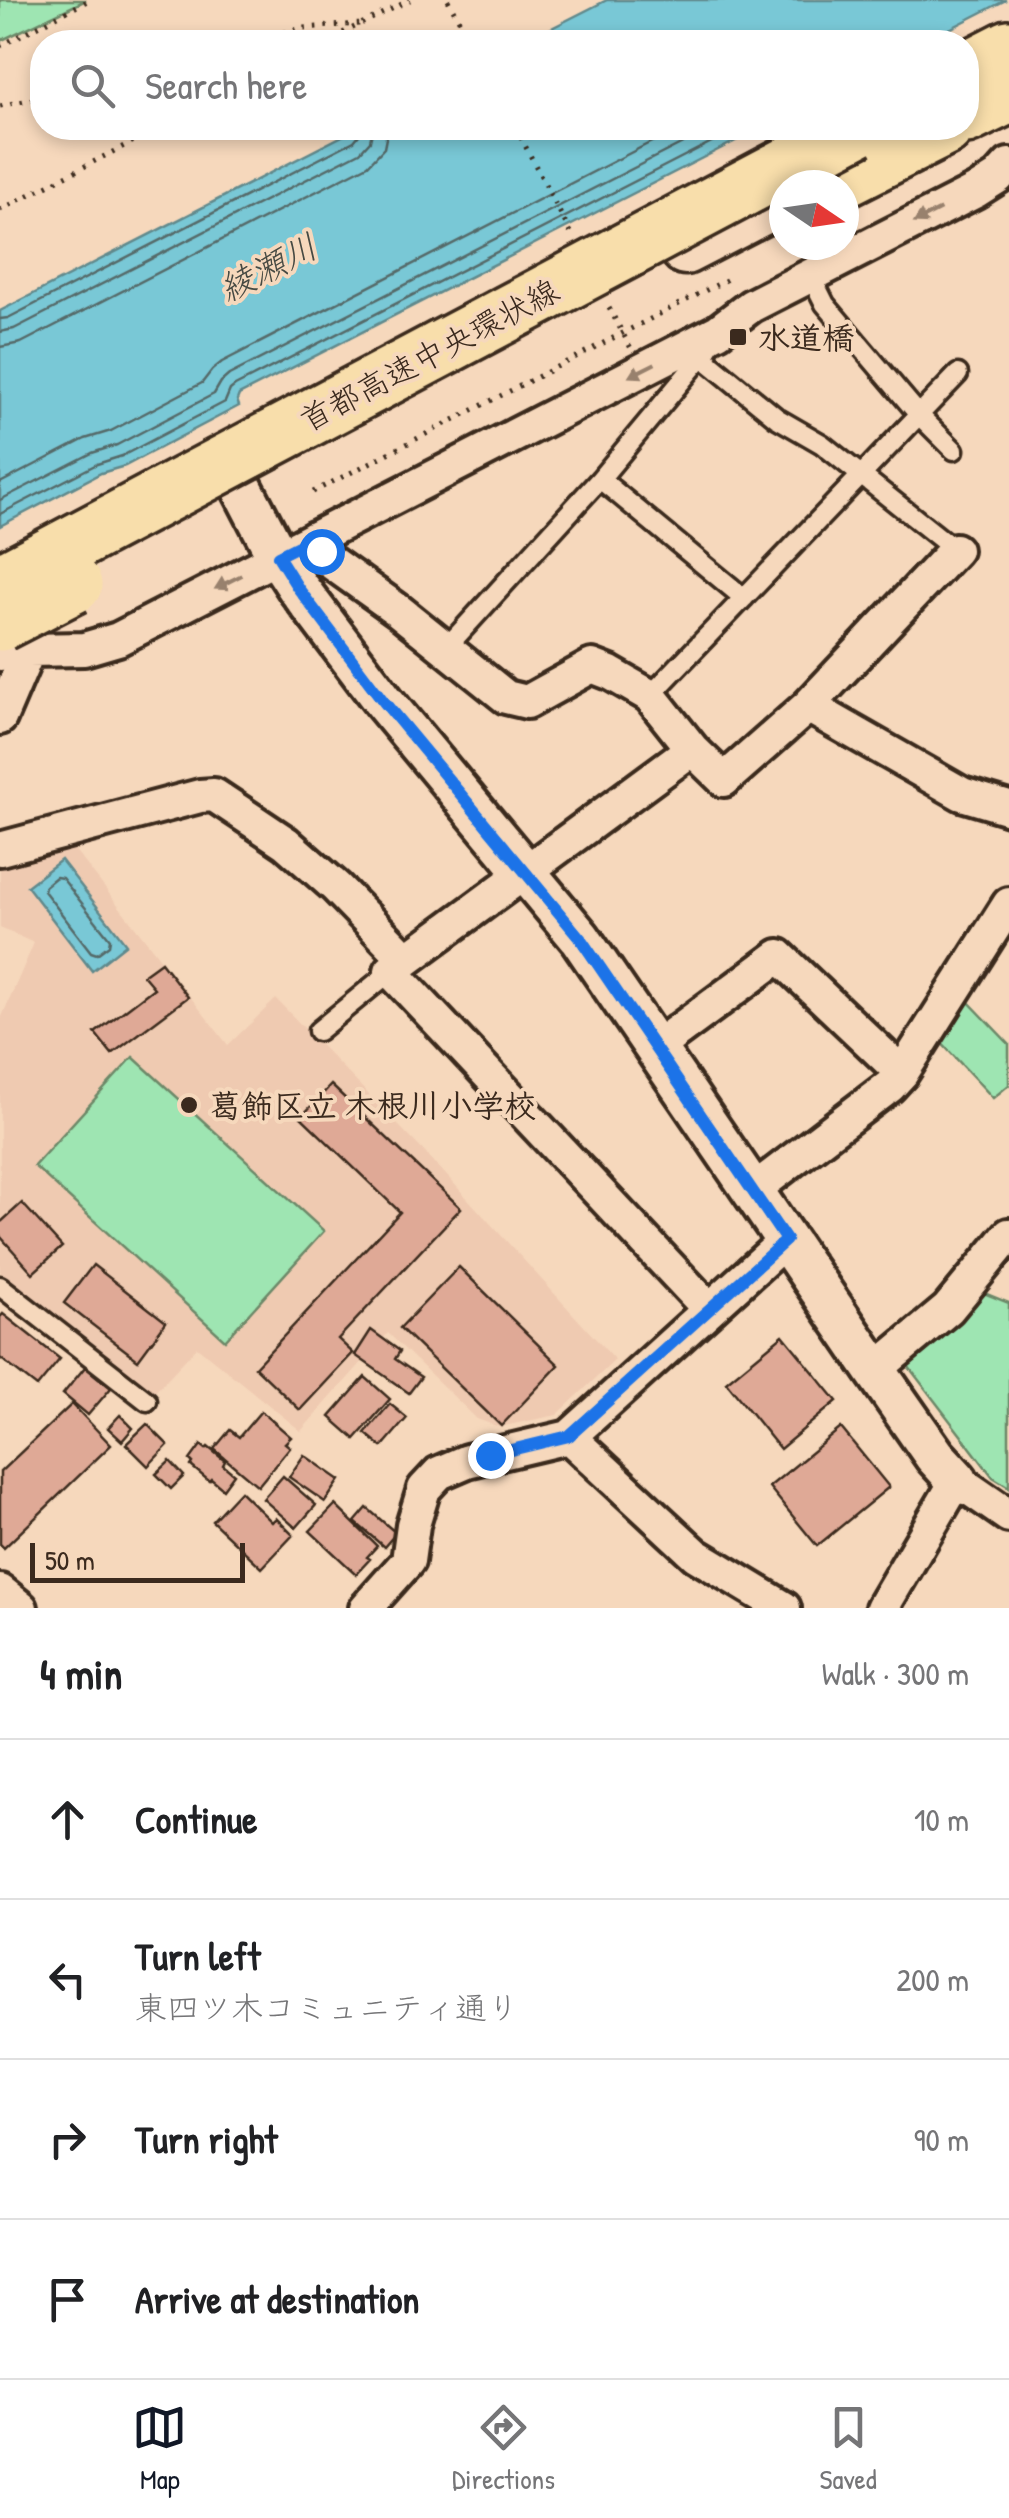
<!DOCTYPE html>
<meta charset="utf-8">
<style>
:root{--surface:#fff;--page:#f2f2f2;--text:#202124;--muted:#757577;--line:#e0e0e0;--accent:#111827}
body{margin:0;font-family:"Patrick Hand","Klee One",sans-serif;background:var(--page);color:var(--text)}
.compass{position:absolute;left:769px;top:170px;width:90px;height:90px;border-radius:50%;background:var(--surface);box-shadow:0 5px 15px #0003;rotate:103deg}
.scale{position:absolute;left:30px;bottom:25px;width:215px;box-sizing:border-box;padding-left:10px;border:5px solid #3b2a1e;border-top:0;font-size:28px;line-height:35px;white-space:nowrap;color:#3b2a1e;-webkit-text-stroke:8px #f6d8bc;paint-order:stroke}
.stop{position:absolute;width:30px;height:30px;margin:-22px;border:8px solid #1a73e8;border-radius:50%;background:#fff}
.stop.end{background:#1a73e8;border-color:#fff;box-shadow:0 2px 10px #0008}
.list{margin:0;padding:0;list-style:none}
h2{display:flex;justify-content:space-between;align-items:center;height:130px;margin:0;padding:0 40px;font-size:42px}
h2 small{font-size:32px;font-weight:400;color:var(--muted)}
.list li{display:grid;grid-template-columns:65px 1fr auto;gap:30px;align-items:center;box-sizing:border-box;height:160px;padding:0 40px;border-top:2px solid var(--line)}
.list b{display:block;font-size:38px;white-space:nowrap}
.list p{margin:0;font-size:32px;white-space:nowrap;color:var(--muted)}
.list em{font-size:32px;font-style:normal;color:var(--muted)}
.icon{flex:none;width:55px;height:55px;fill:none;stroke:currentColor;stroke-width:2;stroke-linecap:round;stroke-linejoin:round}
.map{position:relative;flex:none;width:1009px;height:1608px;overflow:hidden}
.search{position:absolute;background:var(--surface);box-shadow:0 5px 15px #0003;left:30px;right:30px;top:30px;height:110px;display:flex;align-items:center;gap:25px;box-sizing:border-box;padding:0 35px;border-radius:40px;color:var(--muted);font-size:38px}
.sheet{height:770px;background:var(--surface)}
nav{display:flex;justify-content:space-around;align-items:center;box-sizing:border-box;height:140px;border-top:2px solid var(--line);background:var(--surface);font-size:28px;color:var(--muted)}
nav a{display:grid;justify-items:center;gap:5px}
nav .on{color:var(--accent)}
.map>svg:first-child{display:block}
.built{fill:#efcab1}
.green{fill:#9ee5b2;stroke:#6c8868;stroke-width:2.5}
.water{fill:#79c8d6;stroke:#60898c;stroke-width:2.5}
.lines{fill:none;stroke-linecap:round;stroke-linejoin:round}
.shore{stroke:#546968;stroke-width:2.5}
.building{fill:#dfa996;stroke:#3b2a1e;stroke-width:2.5}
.service-casing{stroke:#3b2a1e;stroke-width:25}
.minor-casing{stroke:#3b2a1e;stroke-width:40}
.tertiary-casing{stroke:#3b2a1e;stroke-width:48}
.secondary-casing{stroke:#3b2a1e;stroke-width:55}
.motorway-casing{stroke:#3b2a1e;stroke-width:62}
.path{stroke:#3b2a1e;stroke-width:5;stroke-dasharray:2.5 8;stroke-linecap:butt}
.service{stroke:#f6d8bc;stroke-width:18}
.minor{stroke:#f6d8bc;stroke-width:32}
.tertiary{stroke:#f6d8bc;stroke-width:40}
.secondary{stroke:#f6d8bc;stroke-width:48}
.motorway{stroke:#f8deab;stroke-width:55}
.motorway-bridge-casing{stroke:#3b2a1e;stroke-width:62;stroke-linecap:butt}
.path-bridge{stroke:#3b2a1e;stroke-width:5;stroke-dasharray:2.5 8;stroke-linecap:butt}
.motorway-bridge{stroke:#f8deab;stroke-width:55}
.oneway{fill:#98816d}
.route{stroke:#1a73e8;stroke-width:12}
.poi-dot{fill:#3b2a1e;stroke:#f6d8bc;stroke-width:4}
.labels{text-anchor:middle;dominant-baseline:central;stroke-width:8;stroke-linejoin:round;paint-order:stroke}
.poi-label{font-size:32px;font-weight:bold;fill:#3b2a1e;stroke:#f6d8bc;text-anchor:start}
.street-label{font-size:32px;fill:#3b2a1e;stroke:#f6d8bc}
.water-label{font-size:35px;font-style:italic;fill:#474a43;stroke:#f6d8bc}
</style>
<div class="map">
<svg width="1009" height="1608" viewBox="0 0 1009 1608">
<rect width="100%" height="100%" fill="#f6d8bc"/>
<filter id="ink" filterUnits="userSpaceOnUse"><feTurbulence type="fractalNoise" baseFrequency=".01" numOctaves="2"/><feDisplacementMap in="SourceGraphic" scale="20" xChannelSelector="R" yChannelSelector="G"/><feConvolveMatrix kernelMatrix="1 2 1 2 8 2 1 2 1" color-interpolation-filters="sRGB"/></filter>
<g filter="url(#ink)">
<path class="built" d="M67 840 228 1045 276 999 436 1164 615 1360 557 1415 499 1427 477 1419 388 1333 301 1431 197 1347 153 1394 2 1275 0 1271V1021L34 943 0 928V857Z"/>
<path class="green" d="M0 0H86L0 41Z
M964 997 1009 1044V1085L993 1098 937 1038Z
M133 1057 324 1231 225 1340 34 1166Z
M984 1293 1009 1303V1487L993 1477 908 1366Z"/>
<path class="water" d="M607 0H1006L924 42H524Z
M358 128H761L239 395 237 400 239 406 125 466 101 473 0 526V311Z
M61 860 126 944 92 971 27 886Z"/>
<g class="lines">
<path class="shore" d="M0 319 8 318 354 141 359 135 360 128
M0 332 14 329 360 152 370 141 373 128
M0 347 21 343 368 165 384 148 388 128
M0 483 85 439 111 431 202 383 212 370 222 362 679 128
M0 500 92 453 117 445 214 394 221 382 229 375 712 128
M0 514 97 464 122 456 225 402 230 390 235 386 739 128
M56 877 62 878 110 939 109 945 97 954 91 952 44 891 45 886Z"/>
</g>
<path class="building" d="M161 962 188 997 112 1054 95 1033 154 988 143 975Z
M331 1085 461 1208 338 1339 353 1353 300 1410 255 1367 400 1212 301 1117Z
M22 1203 62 1247 33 1273 0 1236V1223Z
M93 1265 166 1322 138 1360 64 1303Z
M459 1267 559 1365 501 1426 400 1328Z
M3 1314 60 1359 37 1387 0 1358V1317Z
M371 1330 400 1351 395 1359 421 1377 409 1393 355 1355Z
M783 1335 837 1401 780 1449 726 1382Z
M85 1367 111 1388 88 1415 63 1394Z
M365 1377 390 1399 355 1439 330 1417Z
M72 1404 111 1445 4 1548 0 1544V1472Z
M390 1404 407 1418 382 1447 365 1433Z
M261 1411 291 1437 285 1443 290 1447 258 1486 214 1449 230 1430 239 1437Z
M120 1415 133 1428 122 1441 108 1428Z
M147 1424 168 1445 148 1466 126 1444Z
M841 1428 889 1487 817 1546 769 1487Z
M201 1445 206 1449 208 1447 225 1461 223 1465 234 1474 223 1489 211 1479 209 1481 191 1466 193 1463 190 1460Z
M304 1455 340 1480 325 1502 289 1477Z
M170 1461 184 1476 171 1489 156 1474Z
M283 1476 316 1505 296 1528 263 1499Z
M240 1491 272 1522 276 1518 293 1535 262 1568 212 1521Z
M335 1505 377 1546 367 1557 370 1559 356 1574 310 1531Z
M367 1508 396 1533 384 1547 355 1522Z"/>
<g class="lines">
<g class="service-casing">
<path id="service" d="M810 274 825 304 919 415 954 450
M704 354 711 364 777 418 822 444 955 550
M600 479 744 598
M445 649 600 479 704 354 713 340
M650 696 958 374
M318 1031 391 971
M0 1286 147 1401"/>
</g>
<g class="minor-casing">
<path id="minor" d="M314 538 325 558 399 611 506 697 527 702 592 666 610 673 650 696 692 749 724 780 808 706 955 550
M0 654 29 650 84 649 118 639 718 331 751 306 976 191 998 177 1009 165
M808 706 962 794 1009 808
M0 718 29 650
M692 749 391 971 709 1309
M0 849 200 796 214 795 286 843 336 887 406 959
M655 1048 779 956 902 1073
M752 1191 890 1086 902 1073 1009 904
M875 1370 948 1309 1009 1235
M569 1437 696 1555 784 1608
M0 1591 21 1608
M366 1608 408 1561 413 1525 424 1489 439 1473 467 1461 569 1437 786 1240
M882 1608 957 1480 1009 1516"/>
</g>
<g class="tertiary-casing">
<path id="tertiary" d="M237 478 278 557 298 588 384 702 580 938 875 1370 935 1456 957 1480"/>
</g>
<g class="secondary-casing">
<path id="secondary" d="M685 250 784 199"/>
</g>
<g class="motorway-casing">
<path id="motorway" d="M966 70 1009 48
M966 116 1009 95
M832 185 945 128"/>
</g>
<path class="path" d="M448 0 471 42
M243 42 303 28 361 24
M324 42 410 0
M0 46 89 0
M0 106 42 97
M0 210 159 128
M313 492 728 279"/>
<use href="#service" class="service"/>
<use href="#minor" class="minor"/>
<use href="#tertiary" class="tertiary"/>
<use href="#secondary" class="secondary"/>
<use href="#motorway" class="motorway"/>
<g class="motorway-bridge-casing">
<path id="motorway-bridge" d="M0 582 858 128
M0 623 74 585"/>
</g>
<path class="path-bridge" d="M516 128 572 236
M609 308 633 352"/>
<use href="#motorway-bridge" class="motorway-bridge"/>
</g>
<defs><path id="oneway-solid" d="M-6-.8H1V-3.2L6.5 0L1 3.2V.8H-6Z" transform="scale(2.5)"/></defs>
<g class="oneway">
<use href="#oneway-solid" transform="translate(927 216) rotate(153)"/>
<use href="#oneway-solid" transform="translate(642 370) rotate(153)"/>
<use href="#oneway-solid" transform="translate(228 582) rotate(153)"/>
</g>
</g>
<g class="lines" filter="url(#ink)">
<path class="route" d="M321 551 314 538 278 556 298 588 384 702 580 938 786 1240 569 1436 490 1455"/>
</g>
<g class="poi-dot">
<rect x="728" y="327" width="20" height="20" rx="5"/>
<circle cx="189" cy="1105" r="10"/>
</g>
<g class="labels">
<g class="poi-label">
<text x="758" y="337">水道橋</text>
<text x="209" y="1105">葛飾区立 木根川小学校</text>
</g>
<g class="street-label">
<text transform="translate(429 355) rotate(-28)">首都高速中央環状線</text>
</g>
<g class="water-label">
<text transform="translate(268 267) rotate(-27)">綾瀬川</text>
</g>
</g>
</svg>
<svg class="compass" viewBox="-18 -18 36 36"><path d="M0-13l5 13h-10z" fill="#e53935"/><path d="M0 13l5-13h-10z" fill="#757577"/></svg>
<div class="scale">50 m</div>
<div class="stop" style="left:321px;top:551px"></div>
<div class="stop end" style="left:490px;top:1455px"></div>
<div class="search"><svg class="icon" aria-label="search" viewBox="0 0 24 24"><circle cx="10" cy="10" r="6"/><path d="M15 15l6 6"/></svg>Search here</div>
</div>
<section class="sheet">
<h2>4 min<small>Walk · 300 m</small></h2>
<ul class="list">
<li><svg class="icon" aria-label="ahead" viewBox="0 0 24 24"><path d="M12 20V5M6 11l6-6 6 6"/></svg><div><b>Continue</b></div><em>10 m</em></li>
<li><svg class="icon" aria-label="left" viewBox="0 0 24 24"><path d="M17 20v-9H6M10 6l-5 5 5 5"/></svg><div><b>Turn left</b><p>東四ツ木コミュニティ通り</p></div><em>200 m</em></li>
<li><svg class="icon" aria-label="right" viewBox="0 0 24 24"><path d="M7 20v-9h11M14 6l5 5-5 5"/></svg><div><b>Turn right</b></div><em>90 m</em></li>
<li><svg class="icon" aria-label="arrive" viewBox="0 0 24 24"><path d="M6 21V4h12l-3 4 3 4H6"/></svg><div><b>Arrive at destination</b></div></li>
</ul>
</section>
<nav>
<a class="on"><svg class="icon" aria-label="map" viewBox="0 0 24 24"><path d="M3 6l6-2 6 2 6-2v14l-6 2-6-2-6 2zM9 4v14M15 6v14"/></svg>Map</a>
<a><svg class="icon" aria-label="directions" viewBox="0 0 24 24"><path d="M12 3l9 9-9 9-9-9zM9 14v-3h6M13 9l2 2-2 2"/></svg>Directions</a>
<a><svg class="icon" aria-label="saved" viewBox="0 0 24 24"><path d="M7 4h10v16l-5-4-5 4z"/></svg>Saved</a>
</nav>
